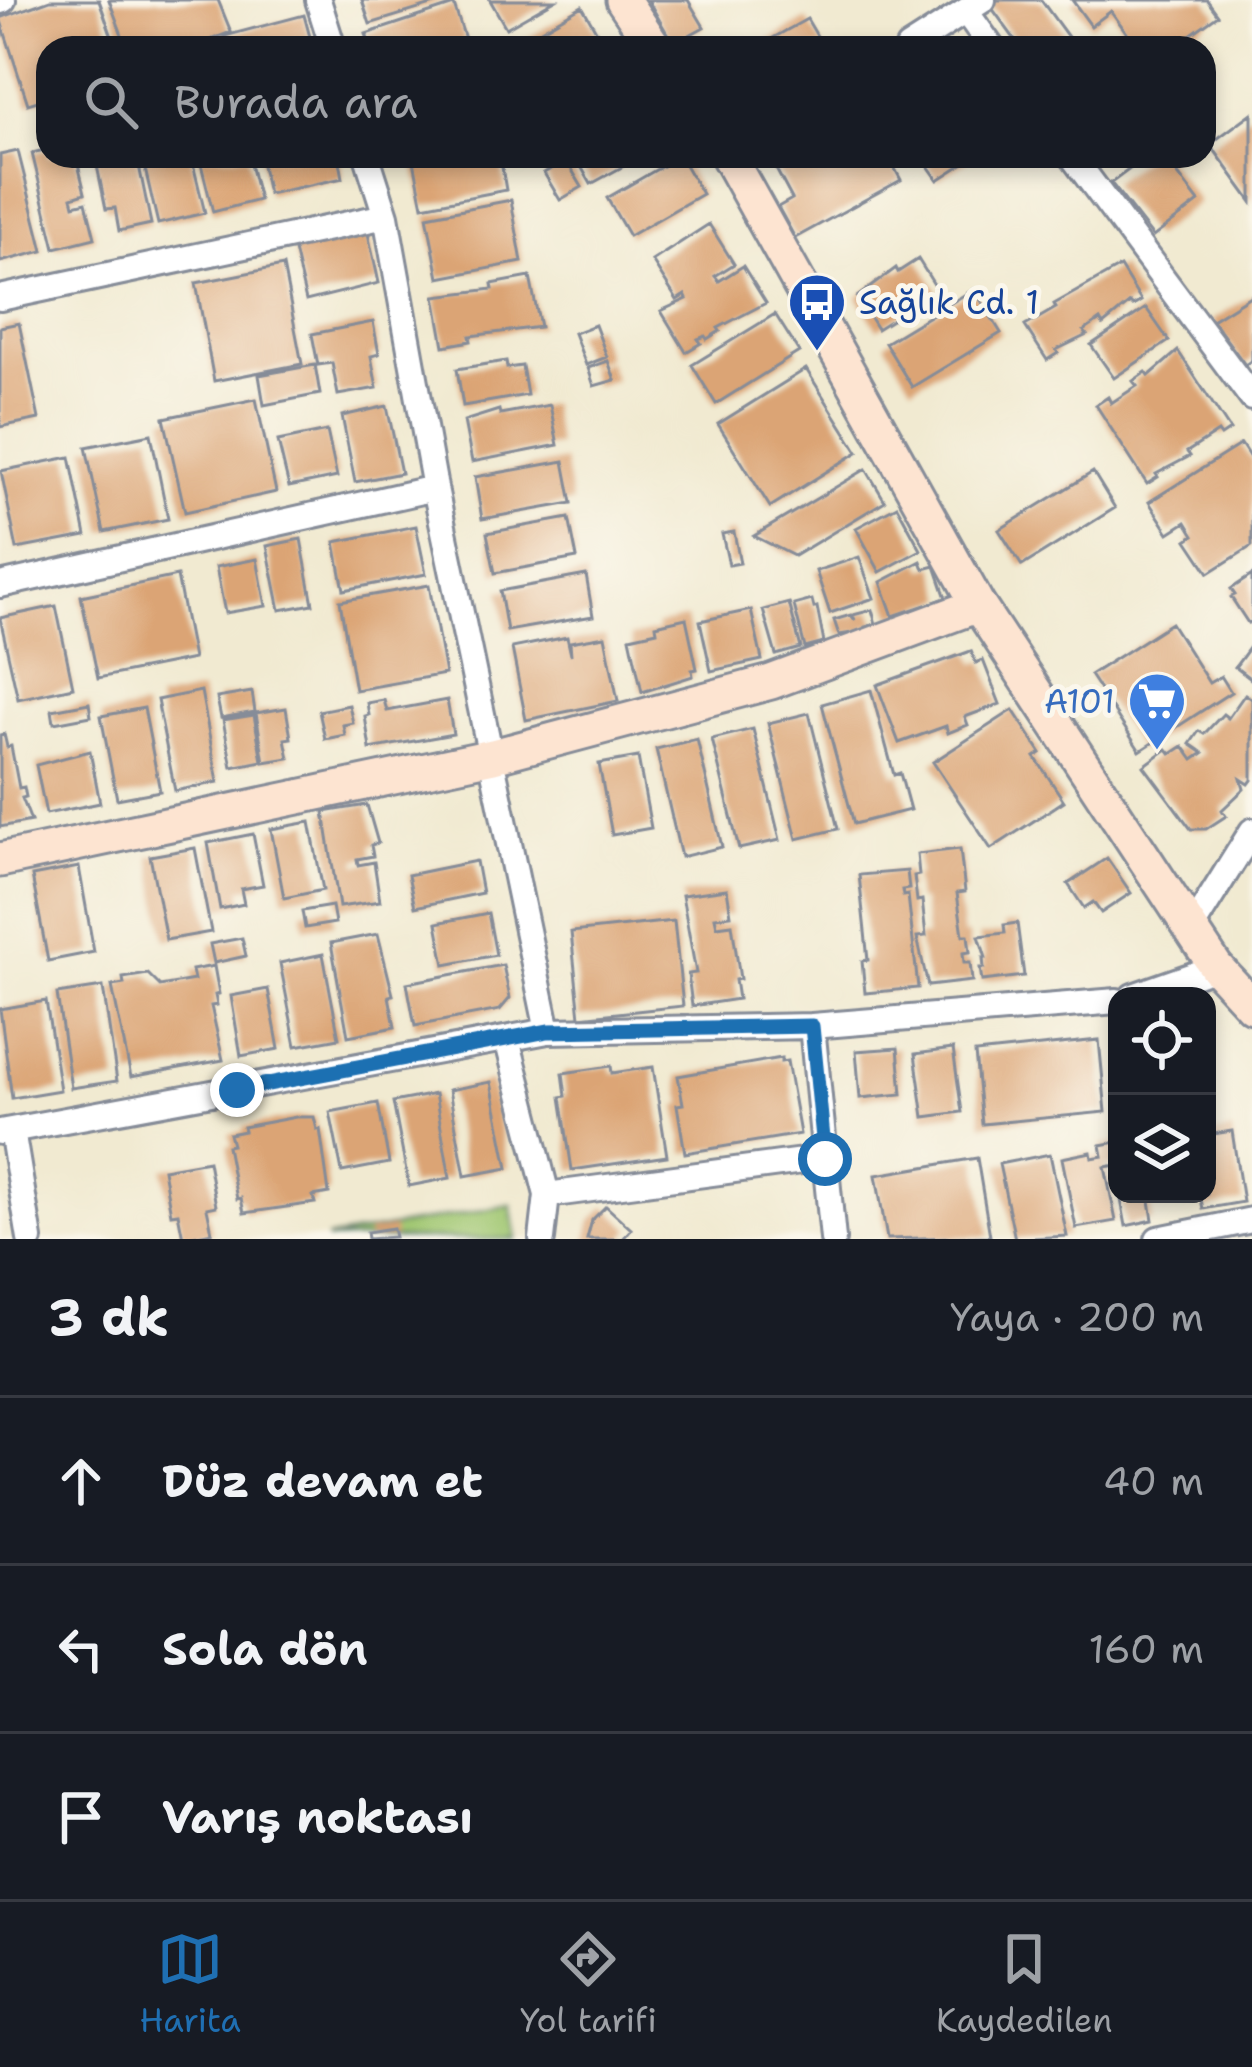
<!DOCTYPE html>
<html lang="tr">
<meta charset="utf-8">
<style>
:root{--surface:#171b24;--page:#20242c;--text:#f1f3f6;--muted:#9ea1a6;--line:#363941;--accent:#1f6fb2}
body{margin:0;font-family:"Shantell Sans",sans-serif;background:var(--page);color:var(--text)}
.controls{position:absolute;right:36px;bottom:36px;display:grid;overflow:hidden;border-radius:24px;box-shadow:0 6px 18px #0003}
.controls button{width:108px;height:108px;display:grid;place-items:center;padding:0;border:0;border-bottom:3px solid var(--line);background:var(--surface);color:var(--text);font:60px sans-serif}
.stop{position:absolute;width:36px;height:36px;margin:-27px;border:9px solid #1f6fb2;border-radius:50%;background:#fff}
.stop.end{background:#1f6fb2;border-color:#fff;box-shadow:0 3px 12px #0008}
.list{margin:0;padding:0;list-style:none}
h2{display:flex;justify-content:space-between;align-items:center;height:156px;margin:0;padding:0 48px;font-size:51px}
h2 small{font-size:39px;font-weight:400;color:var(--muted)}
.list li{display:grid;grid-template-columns:78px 1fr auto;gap:36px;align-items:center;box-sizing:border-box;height:168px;padding:0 48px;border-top:3px solid var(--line)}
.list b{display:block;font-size:45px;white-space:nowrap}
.list em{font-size:39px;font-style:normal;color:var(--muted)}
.icon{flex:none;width:66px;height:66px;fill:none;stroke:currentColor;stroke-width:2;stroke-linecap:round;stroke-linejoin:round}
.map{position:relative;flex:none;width:1252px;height:1239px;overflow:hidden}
.search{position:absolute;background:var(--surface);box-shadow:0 6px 18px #0003;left:36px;right:36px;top:36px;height:132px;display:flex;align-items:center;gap:30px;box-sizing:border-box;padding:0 42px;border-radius:36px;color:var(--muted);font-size:45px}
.sheet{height:660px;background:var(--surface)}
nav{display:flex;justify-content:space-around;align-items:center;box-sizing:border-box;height:168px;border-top:3px solid var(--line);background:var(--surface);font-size:33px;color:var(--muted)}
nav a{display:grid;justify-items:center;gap:6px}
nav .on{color:var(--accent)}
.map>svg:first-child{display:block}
.green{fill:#a2c873;stroke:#5e7c68;stroke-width:3}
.building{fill:#dba475}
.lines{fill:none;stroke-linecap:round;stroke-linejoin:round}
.street-casing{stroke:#868c98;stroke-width:30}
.secondary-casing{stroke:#868c98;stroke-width:39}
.street{stroke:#fff;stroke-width:24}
.secondary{stroke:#fde4d1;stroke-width:33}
.route{stroke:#1f6fb2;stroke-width:15}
.labels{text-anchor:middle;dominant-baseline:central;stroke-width:10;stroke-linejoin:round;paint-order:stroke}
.transit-label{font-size:33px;fill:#164399;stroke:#fbf7ec;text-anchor:start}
.shop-label{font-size:33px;fill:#366cbe;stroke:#fbf7ec;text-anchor:end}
</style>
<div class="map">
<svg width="1252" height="1239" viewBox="0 0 1252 1239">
<rect width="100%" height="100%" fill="#fbf7ec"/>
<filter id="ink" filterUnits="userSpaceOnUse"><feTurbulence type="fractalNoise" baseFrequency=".00833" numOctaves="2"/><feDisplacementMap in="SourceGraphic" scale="24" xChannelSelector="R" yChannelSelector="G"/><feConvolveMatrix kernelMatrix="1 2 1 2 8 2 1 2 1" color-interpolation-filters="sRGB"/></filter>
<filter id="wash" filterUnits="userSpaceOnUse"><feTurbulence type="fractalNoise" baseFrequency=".004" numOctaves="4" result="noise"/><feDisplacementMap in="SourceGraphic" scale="48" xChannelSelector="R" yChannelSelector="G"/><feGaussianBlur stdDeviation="2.7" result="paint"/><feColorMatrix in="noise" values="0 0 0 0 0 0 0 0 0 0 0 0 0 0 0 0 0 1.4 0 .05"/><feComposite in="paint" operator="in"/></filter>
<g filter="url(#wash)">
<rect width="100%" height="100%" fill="#f1ead1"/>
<path class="green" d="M511 1205 517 1239H326Z"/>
<g id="blocks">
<path class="building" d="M50 0H99L116 48H48V98L28 104 0 18Z
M109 0H218L231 32 190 48H127Z
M362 0H445V1L370 24Z
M490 0H555L506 28Z
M648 0H688L704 27 673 44Z
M994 0H1041L1076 48H1021L989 4Z
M1072 0H1207L1218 15 1172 48H1112L1129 36 1111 11 1091 26Z
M454 5 468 48H371L366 34Z
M582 6 605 46 510 48Z
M304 15 313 48H228L225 36Z
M807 19 824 48H755Z
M1252 113V202L1210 144Z
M48 149V156H76L85 193 72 197 74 205 86 202 95 238 55 248 32 153Z
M18 151 43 251 0 262V155Z
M95 156H137L151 224 119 231 115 208 106 209Z
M142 156H191L205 213 158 224Z
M199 156H248L259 200 213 212Z
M260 156H339L343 178 268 194Z
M413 156H500L506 190 423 206Z
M575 156H642L591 184Z
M680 156 702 194 629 236 607 198Z
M769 156H888L901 180 795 238 778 207 792 199Z
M921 156H975L938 180Z
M1147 156H1164L1199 202 1153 237 1111 183Z
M566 160 582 187 560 200 544 173Z
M511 200 522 262 439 278 427 216Z
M709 224 734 264 715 276 719 281 743 266 766 303 718 328 720 331 707 339 705 336 698 339 701 343 686 352 661 311 687 299 685 295 677 300 652 261Z
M367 229 379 283 306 301 293 246Z
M918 259 938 291 877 329 857 297 896 268 898 272Z
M283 266 302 364 214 381 196 283Z
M1120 267 1141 301 1133 306 1130 303 1103 325 1100 320 1084 331 1087 335 1056 350 1058 353 1047 360 1025 326 1056 308 1054 304Z
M530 277 540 327 470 336 471 341 444 346 435 296 493 289 492 284Z
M974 289 1001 333 912 387 885 343Z
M1252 295V360L1245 365 1212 320Z
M1146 308 1169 341 1114 378 1091 345Z
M775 314 799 352 716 404 692 365Z
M373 322 379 354 371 356 377 388 338 395 332 363 318 365 312 334Z
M19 323 39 419 0 427V327Z
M595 325 607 357 586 365 574 333Z
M1178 351 1230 430 1221 436 1218 432 1187 452 1190 456 1156 474 1158 477 1147 484 1096 405 1108 397 1111 403 1137 386 1133 381 1146 372 1149 376Z
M506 361 507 368 522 366 527 395 463 406 457 369Z
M608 361 615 380 594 386 588 368Z
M315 365 320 394 264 405 259 375Z
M806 369 858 452 770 507 718 424Z
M256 399 276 492 185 512 164 418Z
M550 405 558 445 472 462 464 421 499 410 500 414Z
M387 406 401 473 355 482 342 416Z
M327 431 337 477 289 487 278 441Z
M151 434 168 519 104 532 86 447Z
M1241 444 1252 461V546L1209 573 1187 540 1194 535 1186 522 1169 533 1149 502Z
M70 457 86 536 17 549 1 471Z
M564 461 572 503 482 519 475 477Z
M866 469 885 501 794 556 754 536Z
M1093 472 1115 508 1022 566 999 530Z
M897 506 921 550 880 572 856 528Z
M569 518 577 558 495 573 487 533Z
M416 526 426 574 344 590 335 542Z
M734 532 740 563 729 565 722 534Z
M301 539 313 604 280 610 267 546Z
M859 557 874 598 830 613 816 571Z
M257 559 266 606 225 613 216 567Z
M921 561 924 569 935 566 946 598 893 616 881 582Z
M586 575 593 616 507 631 500 591Z
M1252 575V621L1248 623 1231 597 1235 595 1231 589Z
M177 576 193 659 98 678 81 596Z
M429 585 445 674 355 690 340 601Z
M812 600 814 608 817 607 824 643 805 648 794 605Z
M789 603 801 648 776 655 763 610Z
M56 606 73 687 18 699 0 618Z
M751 610 762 660 711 671 700 621Z
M872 610 876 624 865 627 866 631 839 635 834 620 851 615 855 620 853 615Z
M686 618 697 669 692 670 693 676 642 692 630 637 657 631 656 625Z
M1171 623 1209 683 1221 676 1231 692 1140 751 1090 675Z
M605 636 618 701 526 720 512 648 567 637 571 655 570 642Z
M1252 644V680L1235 667Z
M971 651 976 663 983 660 1000 704 965 717 968 725 948 733 946 726 899 743 877 685Z
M871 690 894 775 900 773 910 810 854 824 822 704Z
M201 691 218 782 175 791 157 700Z
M252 692 255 712 221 718 217 698Z
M1245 694 1252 699V780L1249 784 1241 779 1244 789 1222 810 1226 816 1206 829H1191L1144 766 1167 749 1171 754 1183 746 1193 760 1203 753 1190 744 1199 731 1204 734 1223 714 1228 718Z
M384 700 387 711 447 700 453 734 370 749 365 716 369 715 367 703Z
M89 703 91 716 54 723 52 710Z
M349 705 353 723 343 725 345 735 325 739 319 711Z
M144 708 160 791 117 799 101 716Z
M286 708 291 738 285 739 289 758 264 762 256 713Z
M1013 710 1041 753 1035 757 1064 801 991 849 933 762Z
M809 713 838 829 797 839 768 723Z
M254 715 262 761 232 767 223 720Z
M753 729 780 840 739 849 712 739Z
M4 734 7 747 11 746 19 788 24 787 26 797 22 798 31 821 0 827V735Z
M697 739 722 847 681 857 656 749Z
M90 751 100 803 46 814 36 765Z
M638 757 651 828 612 835 599 764Z
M367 805 378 843 371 845 373 856 357 859 358 865 374 862 380 901 339 907 324 812Z
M310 822 323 890 284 898 271 829Z
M253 834 263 885 241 889 244 904 220 909 208 843Z
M195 848 211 932 166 940 150 856Z
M960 849 965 892 957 893 963 935H968L970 952 963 953 964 963H970L972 981 928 986 917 937 926 936 922 900 917 901 914 876 919 875 917 854Z
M1107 858 1131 893 1101 913 1093 902 1084 908 1068 884Z
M476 861 482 893 415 907 408 875Z
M79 867 94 952 48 961 32 876Z
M907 871 909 889 902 890 903 896 908 895 918 988 865 993 862 961 868 960 859 875Z
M727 889 731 915 715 917 717 926 732 924 740 979 735 980 738 999 692 1006 688 974 696 973 682 895Z
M332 906 335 923 305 928 302 911Z
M488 913 496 955 445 965 437 923Z
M674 921 683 1006 580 1017 571 932Z
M1017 923 1024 976 982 981 980 968H984L983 958H986L979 936 1005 933 1004 925Z
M378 934 393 995 389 996 395 1027 348 1036 331 943Z
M242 938 246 956 214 963 210 944Z
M323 954 339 1038 296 1046 280 963Z
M503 965 510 998 500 1010 415 1026 407 983Z
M214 966 219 994 215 995 217 1005 211 1006 223 1060 131 1077 112 986 124 984 123 978 148 974 160 986 194 980 192 970Z
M103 987 117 1081 71 1088 57 994Z
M268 989 279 1049 241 1056 231 996Z
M46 1001 60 1090 12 1098 0 1009Z
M1099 1040 1106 1112 982 1124 975 1053Z
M898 1048 902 1094 860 1098 856 1051Z
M953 1049 962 1112 924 1117 915 1054Z
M781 1058V1062L787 1061 800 1134 685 1153 677 1105 683 1104 678 1076Z
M611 1066 612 1073 653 1067 667 1156 572 1170 561 1097 566 1096 563 1073Z
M491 1082 508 1168 465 1176 449 1090Z
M435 1094 450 1178 409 1186 393 1102Z
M378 1103 389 1163 342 1172 330 1112Z
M296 1117H314L317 1130 320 1129 329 1193 313 1196 315 1203 244 1213 241 1198 237 1199 227 1146 232 1145 229 1134 244 1131 243 1127Z
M1232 1131 1243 1202 1203 1209 1200 1194H1207V1135Z
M1117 1142V1165L1105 1167 1116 1221 1076 1228 1062 1158 1091 1152 1092 1158 1103 1156 1101 1145Z
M1050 1154 1067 1236 1015 1239 999 1164Z
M977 1158 990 1236 887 1239 876 1175Z
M208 1161 216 1206 207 1208 212 1232 183 1238 178 1213 171 1214 163 1169Z
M1120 1194H1149L1153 1220 1126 1226Z
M606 1206 631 1229 623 1239H587L592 1220Z
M393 1228 395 1237 368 1239 367 1232Z"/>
</g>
</g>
<g filter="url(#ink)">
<use href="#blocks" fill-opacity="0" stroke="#868c98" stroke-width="3"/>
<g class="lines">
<g class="street-casing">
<path id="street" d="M318 0 333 48
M0 1 3 0
M967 13 992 48
M908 48 983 0
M367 156 386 216
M1072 156 1252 398
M0 298 386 216 435 488 548 1031
M0 585 435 488
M1191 929 1252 831
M1133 996 1216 967
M812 1026 833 1239
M507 1039 547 1195 542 1239
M12 1130 30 1239
M0 1132 548 1031 812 1026 1117 1001
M547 1195 825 1158
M1158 1239 1252 1220"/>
</g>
<g class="secondary-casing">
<path id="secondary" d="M623 0 655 48
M728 156 978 605 1216 967 1252 1006
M0 860 493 756 771 682 978 605"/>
</g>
<use href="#street" class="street"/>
<use href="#secondary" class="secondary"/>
</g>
</g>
<g class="lines" filter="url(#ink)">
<path class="route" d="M237 1090 548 1031 812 1026 825 1159"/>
</g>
<defs>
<g id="bus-pin" transform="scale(3)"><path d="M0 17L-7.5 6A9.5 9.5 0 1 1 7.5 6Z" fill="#1a4fb4" stroke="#fbf7ec"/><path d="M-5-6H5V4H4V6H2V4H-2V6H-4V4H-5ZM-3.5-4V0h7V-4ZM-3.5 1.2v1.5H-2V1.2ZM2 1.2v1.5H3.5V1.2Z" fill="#fff"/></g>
<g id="supermarket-pin" transform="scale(3)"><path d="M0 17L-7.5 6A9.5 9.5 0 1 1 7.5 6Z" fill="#3f7fe0" stroke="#fbf7ec"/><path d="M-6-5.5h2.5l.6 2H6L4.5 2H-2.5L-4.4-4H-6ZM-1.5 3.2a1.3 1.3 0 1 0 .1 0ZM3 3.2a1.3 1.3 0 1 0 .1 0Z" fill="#fff"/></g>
</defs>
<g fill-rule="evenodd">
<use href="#bus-pin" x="817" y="302"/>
<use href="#supermarket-pin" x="1157" y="701"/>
</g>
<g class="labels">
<g class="transit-label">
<text x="859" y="302">Sağlık Cd. 1</text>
</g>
<g class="shop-label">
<text x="1115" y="701">A101</text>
</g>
</g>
</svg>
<div class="controls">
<button><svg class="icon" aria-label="locate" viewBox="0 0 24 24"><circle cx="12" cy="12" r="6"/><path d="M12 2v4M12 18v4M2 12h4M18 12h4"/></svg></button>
<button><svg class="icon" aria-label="layers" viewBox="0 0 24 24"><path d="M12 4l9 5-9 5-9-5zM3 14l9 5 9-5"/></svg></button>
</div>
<div class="stop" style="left:825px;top:1159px"></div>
<div class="stop end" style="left:237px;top:1090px"></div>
<div class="search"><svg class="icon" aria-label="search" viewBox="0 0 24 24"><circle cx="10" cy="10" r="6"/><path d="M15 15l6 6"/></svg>Burada ara</div>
</div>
<section class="sheet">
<h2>3 dk<small>Yaya · 200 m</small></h2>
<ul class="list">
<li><svg class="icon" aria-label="ahead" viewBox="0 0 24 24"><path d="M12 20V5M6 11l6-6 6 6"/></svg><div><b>Düz devam et</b></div><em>40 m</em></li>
<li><svg class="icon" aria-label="left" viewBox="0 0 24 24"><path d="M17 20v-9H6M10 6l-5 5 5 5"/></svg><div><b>Sola dön</b></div><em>160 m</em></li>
<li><svg class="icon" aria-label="arrive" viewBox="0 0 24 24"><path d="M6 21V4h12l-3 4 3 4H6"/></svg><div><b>Varış noktası</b></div></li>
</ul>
</section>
<nav>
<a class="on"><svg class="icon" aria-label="map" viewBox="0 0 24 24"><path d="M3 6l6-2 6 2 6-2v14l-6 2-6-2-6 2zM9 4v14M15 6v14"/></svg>Harita</a>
<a><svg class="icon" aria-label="directions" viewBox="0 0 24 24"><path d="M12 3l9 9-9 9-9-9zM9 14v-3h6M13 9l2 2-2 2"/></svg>Yol tarifi</a>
<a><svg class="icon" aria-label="saved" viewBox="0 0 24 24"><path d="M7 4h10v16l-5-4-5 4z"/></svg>Kaydedilen</a>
</nav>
